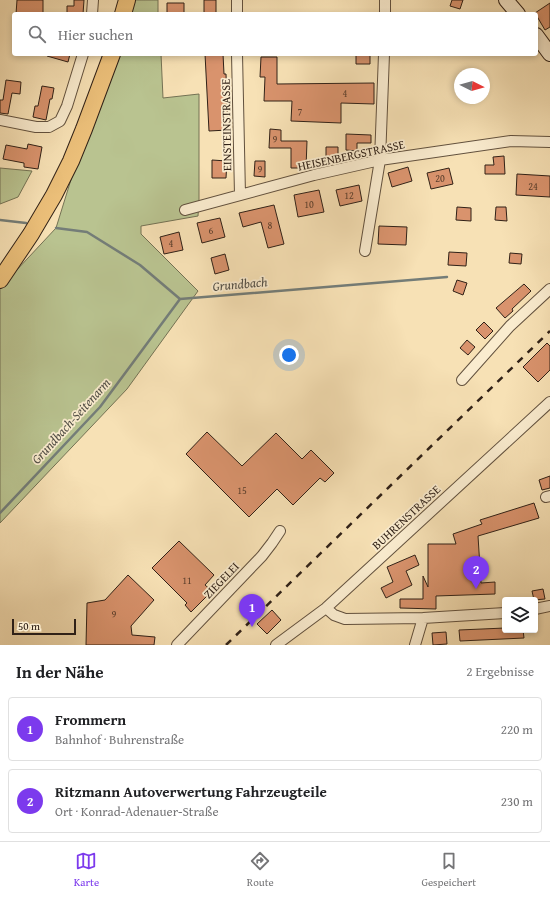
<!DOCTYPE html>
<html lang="de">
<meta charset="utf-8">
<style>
:root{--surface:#fff;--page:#f6f6f6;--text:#202124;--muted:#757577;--line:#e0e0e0;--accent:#7c3aed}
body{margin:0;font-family:"Gentium Book Plus",serif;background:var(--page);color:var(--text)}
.controls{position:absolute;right:12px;bottom:12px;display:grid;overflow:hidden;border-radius:4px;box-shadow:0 2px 6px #0003}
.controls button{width:36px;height:36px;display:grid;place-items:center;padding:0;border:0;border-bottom:1px solid var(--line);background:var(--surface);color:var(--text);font:20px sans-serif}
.compass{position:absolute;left:454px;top:68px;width:36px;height:36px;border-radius:50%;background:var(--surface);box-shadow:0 2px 6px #0003;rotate:95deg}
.scale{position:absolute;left:12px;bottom:10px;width:64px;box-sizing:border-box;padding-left:4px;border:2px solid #302117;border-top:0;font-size:11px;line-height:14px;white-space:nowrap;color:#302117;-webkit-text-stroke:3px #faeccf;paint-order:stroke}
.you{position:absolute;left:289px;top:355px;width:14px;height:14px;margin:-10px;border:3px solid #fff;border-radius:50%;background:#1a73e8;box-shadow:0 0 0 6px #1a73e833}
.badge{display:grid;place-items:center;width:26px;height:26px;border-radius:50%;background:var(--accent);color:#fff;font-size:13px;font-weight:700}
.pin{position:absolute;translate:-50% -33px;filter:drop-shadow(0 1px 2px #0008)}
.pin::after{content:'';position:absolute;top:21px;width:14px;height:12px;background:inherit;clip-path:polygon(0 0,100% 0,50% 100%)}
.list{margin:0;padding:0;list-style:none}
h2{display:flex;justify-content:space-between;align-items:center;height:52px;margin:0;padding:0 16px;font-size:17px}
h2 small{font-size:13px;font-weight:400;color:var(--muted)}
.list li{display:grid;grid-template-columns:26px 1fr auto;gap:12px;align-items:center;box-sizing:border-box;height:64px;margin:0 8px 8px;padding:0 8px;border:1px solid var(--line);border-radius:4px}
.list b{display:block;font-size:15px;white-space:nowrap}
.list p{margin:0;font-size:13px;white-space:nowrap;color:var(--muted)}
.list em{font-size:13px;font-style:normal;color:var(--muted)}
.icon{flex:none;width:22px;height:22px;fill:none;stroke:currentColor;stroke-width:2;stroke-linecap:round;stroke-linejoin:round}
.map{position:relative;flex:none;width:550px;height:645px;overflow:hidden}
.search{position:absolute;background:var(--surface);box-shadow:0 2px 6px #0003;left:12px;right:12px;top:12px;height:44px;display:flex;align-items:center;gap:10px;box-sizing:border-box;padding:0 14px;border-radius:4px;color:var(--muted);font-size:15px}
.sheet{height:196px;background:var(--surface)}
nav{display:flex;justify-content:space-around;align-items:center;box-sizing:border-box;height:56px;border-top:1px solid var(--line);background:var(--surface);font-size:11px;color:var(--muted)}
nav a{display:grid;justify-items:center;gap:2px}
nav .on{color:var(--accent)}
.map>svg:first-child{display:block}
.green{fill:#b9c390;stroke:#747254}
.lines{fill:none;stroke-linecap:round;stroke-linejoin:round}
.stream{stroke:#747d78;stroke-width:2.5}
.building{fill:#d9936d;stroke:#302117}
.street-casing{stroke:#62513e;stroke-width:12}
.secondary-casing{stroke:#302117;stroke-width:16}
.primary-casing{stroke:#302117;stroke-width:18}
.street{stroke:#faeccf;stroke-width:10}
.secondary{stroke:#faeccf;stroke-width:14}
.primary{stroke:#ecc07a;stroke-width:16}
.rail{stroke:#302117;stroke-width:2.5;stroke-dasharray:7 7;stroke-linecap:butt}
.labels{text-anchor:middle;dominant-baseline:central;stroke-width:3.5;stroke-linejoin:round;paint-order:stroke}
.number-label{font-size:10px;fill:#5a3e2c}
.street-label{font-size:12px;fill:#302117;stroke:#faeccf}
.water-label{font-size:13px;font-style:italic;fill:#524f47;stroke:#faeccf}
</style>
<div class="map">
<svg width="550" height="645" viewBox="0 0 550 645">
<rect width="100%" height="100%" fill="#f7e1b5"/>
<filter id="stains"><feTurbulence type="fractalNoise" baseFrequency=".005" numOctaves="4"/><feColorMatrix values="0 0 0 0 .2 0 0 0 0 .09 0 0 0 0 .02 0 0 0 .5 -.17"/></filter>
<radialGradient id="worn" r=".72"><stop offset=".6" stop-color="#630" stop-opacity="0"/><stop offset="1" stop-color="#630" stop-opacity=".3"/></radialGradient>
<path class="green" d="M127 0H158V14H123Z
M110 54H161L163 98 199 94V200L198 216 141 226V234L198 291 127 389 0 523V288L56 228Z
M0 168 32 171 18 197 0 204Z"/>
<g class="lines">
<path class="stream" d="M0 220 26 223
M56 228 87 232 140 265 180 299 447 277
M0 513 100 407 180 299"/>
</g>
<path class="building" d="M17 0H43V14H16Z
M74 0H84L83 14H67V6H74Z
M204 0H216V14L204 13Z
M452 0H463L460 9 450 6Z
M167 3H184V14H167Z
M550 3V27L545 30 535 13Z
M47 54H70L68 62 47 56Z
M205 54H223L224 74H226L228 130 209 131Z
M356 54H370V64H356Z
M261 57H277V84L374 83V104L341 103V123L291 121 292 101H264L265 77H260Z
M6 80 21 82 20 94 12 93 8 114 0 113V100H3Z
M42 86 54 88 52 99H50L46 120 33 117 35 106H38Z
M270 129 281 130V141H307L306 168H291V148H269Z
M346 134 371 135V143H357V151L346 150Z
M28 144 42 147 38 169 24 167V163L3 159 6 145 27 149Z
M326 147H338V162H326Z
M504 156 505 174H485V165H494L493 157Z
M212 160 227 161 226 178H212Z
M255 161H265V177L254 176Z
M408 167 412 181 392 187 388 173Z
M449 168 453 184 431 189 427 173Z
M517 174 550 176V197L516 195Z
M359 185 362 201 340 206 336 190Z
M319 190 324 212 298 217 294 195Z
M274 205 284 244 268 248 261 222 243 227 239 213Z
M457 207 471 208V221L456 220Z
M496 207H506L507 221 495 220Z
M220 218 225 237 202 243 197 223Z
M379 226 407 227 406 245 378 244Z
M179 232 183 250 164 254 160 237Z
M449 252 467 253 466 266 448 265Z
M510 253 522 254 521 264 509 263Z
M225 254 229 270 215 274 211 258Z
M457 280 467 283 463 295 453 291Z
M524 284 531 291 512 309 513 311 505 318 496 308Z
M484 322 493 331 485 339 476 330Z
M467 340 475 347 468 355 460 348Z
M547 343 550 346V370L538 382 523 367Z
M207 432 242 466 276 433 302 459 311 450 334 473 325 482 320 478 293 505 277 489 249 517 186 454Z
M550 476V488L542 490 539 480Z
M534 503 539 518 478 536 481 583 495 582V594L436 596V609L400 608V599H423V576L428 587V544H456L453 534 482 524 480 520Z
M179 541 214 575 205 585 212 591 191 612 185 605 187 603 152 568Z
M415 555 419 565 406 571 412 585 386 598 381 588 393 582 387 567Z
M128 575 154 600 131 626 132 635 155 637 154 645H86L87 603 105 600Z
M543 589 545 599 534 600 532 591Z
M272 610 281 620 267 634 257 624Z
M505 628V630H523L524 638 460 641 459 630Z
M446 632 447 644 433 645 432 633Z"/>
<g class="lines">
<g class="street-casing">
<path id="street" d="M237 0V14
M92 14 93 0
M385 14V0
M237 54 240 195
M0 120 36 127H49L60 121 67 106 83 54
M185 210 314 175 380 160 511 141 550 142
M365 251 380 160 384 54
M462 380 510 326 550 289
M546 497 550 496
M326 608 334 615 345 619 423 618 505 613
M535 609 550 606
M177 645 262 556 272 543 280 531
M276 645 326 608 550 402
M415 645 423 618"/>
</g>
<g class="secondary-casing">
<path id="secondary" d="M506 0 518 14
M536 35 550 54"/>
</g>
<g class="primary-casing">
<path id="primary" d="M123 14 127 0
M0 280 31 234 54 195 71 161 84 129 112 54"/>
</g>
<use href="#street" class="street"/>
<use href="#secondary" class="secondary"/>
<use href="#primary" class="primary"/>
<path class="rail" d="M226 645 550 331"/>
</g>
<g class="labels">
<g class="number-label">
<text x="345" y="93">4</text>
<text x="300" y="111">7</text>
<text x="275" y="139">9</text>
<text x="260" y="169">9</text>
<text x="440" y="178">20</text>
<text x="533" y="186">24</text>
<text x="349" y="195">12</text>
<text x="309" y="204">10</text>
<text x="270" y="225">8</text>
<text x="211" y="230">6</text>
<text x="171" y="243">4</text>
<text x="242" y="490">15</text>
<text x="187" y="580">11</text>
<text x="114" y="614">9</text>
</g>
<g class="street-label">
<text transform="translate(226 125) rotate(-91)">EINSTEINSTRASSE</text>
<text transform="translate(351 155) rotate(-12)">HEISENBERGSTRASSE</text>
<text transform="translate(406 517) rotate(-43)">BUHRENSTRASSE</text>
<text transform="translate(221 580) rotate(-46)">ZIEGELEI</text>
</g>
<g class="water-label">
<text transform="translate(240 284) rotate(-5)">Grundbach</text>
<text transform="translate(71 421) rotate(-48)">Grundbach-Seitenarm</text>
</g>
</g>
<rect width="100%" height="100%" filter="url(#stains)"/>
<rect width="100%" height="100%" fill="url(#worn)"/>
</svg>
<div class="controls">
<button><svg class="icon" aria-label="layers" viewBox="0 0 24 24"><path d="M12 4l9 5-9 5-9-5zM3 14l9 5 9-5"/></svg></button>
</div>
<svg class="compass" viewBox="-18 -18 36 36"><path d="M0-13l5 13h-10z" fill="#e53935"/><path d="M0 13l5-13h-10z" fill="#757577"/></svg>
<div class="scale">50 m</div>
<div class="you"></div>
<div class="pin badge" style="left:252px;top:627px">1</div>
<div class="pin badge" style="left:476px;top:589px">2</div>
<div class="search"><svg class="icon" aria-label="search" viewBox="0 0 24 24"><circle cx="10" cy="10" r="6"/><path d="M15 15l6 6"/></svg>Hier suchen</div>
</div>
<section class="sheet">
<h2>In der Nähe<small>2 Ergebnisse</small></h2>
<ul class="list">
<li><span class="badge">1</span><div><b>Frommern</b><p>Bahnhof · Buhrenstraße</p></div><em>220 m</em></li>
<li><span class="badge">2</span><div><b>Ritzmann Autoverwertung Fahrzeugteile</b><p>Ort · Konrad-Adenauer-Straße</p></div><em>230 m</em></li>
</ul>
</section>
<nav>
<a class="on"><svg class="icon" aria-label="map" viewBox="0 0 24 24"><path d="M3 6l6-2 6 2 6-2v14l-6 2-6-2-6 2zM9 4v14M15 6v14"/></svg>Karte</a>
<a><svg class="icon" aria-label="directions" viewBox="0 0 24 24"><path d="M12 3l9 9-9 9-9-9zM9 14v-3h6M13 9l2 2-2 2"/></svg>Route</a>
<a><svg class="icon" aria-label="saved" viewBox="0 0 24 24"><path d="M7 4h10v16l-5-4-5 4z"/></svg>Gespeichert</a>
</nav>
